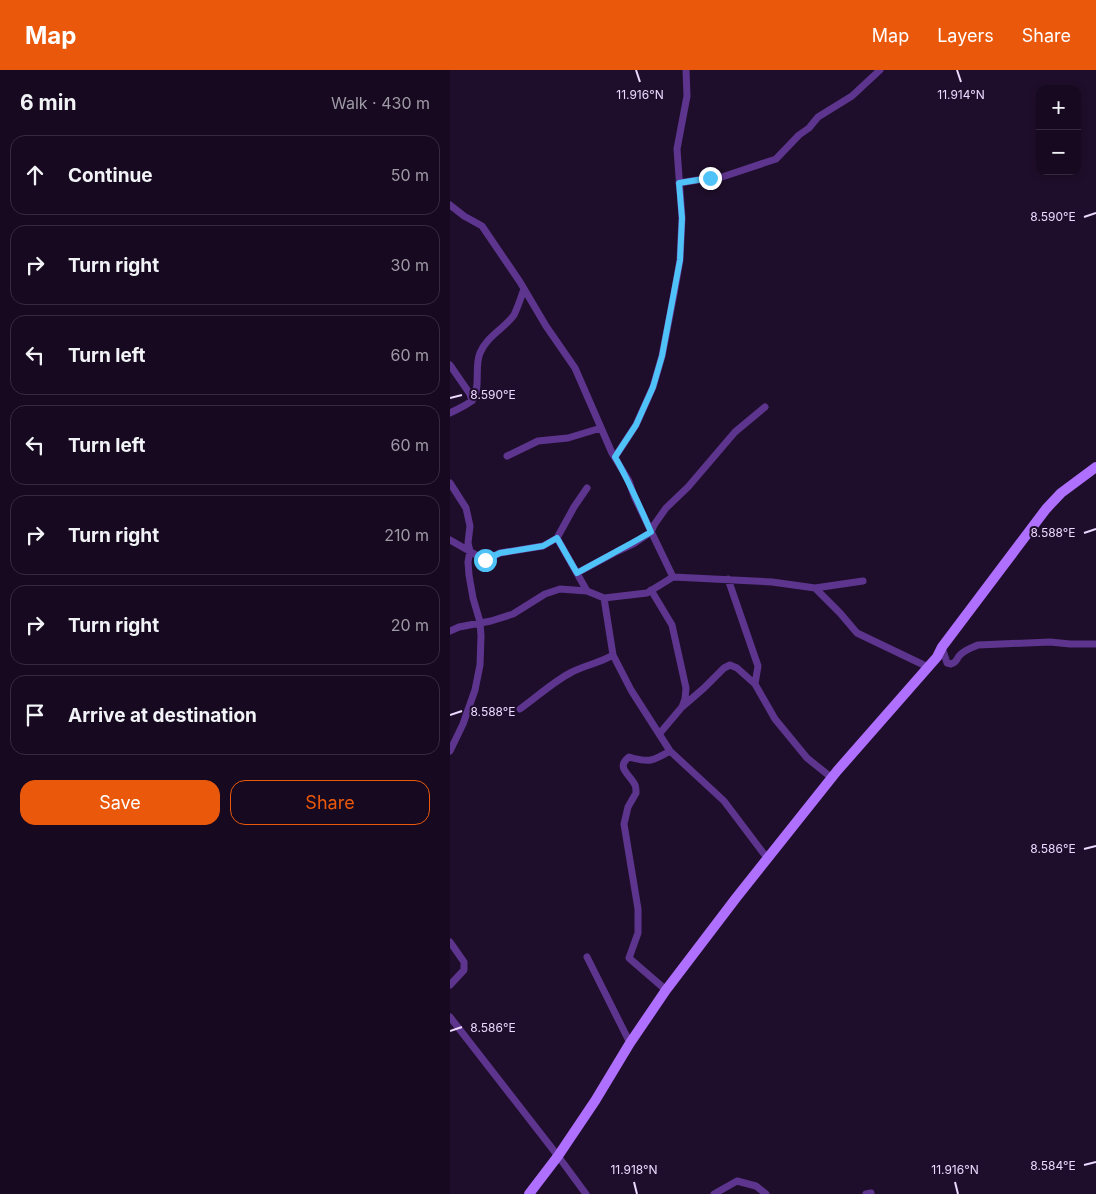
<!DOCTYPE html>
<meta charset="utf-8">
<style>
:root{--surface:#170a20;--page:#24182d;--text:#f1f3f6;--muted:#9e9aa5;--line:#362b3e;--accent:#ea580c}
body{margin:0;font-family:Inter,sans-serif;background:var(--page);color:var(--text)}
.controls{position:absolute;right:15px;top:15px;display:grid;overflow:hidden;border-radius:10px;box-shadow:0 2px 8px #0003}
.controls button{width:45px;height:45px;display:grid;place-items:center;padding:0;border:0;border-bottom:1px solid var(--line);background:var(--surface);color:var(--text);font:25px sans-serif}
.stop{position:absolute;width:15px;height:15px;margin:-11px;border:4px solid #4fc3f7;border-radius:50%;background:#fff}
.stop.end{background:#4fc3f7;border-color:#fff;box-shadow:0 1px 5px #0008}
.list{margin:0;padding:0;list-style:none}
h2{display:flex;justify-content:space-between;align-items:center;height:65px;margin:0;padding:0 20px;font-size:21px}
h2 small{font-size:16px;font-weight:400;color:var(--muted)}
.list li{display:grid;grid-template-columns:32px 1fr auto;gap:15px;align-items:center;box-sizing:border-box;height:80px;margin:0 10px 10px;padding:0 10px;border:1px solid var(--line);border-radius:15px}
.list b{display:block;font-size:19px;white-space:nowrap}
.list em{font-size:16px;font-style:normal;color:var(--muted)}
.actions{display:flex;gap:10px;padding:15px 20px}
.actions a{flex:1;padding:11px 0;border:1px solid var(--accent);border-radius:15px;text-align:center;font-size:18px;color:var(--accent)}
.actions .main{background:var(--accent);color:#fff}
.icon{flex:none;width:28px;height:28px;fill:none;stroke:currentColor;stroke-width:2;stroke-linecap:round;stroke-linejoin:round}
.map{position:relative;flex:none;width:646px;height:1124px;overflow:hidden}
header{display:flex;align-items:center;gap:30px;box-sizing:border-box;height:70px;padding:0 25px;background:var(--accent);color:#fff}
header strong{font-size:24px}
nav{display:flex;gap:28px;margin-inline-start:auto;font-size:18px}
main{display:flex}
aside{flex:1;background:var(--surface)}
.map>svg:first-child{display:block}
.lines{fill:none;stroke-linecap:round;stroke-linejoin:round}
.street{stroke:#5e358e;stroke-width:7}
.secondary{stroke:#af6fff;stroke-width:10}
.route{stroke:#4fc3f7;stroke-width:6}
.ticks{fill:none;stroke:#edd8ff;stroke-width:2}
.ticks-label{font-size:12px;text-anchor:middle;fill:#edd8ff;stroke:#1f0e2b;stroke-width:4;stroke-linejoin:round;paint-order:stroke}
</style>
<header>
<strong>Map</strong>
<nav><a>Map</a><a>Layers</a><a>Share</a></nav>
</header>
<main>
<aside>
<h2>6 min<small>Walk · 430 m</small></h2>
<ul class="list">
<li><svg class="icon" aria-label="ahead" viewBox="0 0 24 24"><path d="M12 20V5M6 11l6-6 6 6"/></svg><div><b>Continue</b></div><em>50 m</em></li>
<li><svg class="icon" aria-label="right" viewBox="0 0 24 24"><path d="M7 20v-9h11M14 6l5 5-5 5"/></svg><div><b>Turn right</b></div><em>30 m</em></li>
<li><svg class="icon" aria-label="left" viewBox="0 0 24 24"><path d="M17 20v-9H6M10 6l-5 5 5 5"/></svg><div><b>Turn left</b></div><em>60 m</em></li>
<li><svg class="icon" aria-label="left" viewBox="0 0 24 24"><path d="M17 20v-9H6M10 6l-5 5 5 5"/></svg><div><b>Turn left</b></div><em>60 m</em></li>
<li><svg class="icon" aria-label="right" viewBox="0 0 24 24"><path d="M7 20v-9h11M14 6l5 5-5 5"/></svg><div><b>Turn right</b></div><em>210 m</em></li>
<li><svg class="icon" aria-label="right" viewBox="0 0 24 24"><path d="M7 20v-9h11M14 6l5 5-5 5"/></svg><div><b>Turn right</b></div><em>20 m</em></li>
<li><svg class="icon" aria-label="arrive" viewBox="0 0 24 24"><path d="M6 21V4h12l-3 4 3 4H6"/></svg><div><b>Arrive at destination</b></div></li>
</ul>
<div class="actions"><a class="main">Save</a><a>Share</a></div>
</aside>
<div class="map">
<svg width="646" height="1124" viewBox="0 0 646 1124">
<rect width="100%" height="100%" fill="#1f0e2b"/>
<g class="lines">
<path class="street" d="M229 113 254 109 269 108 326 89 349 65 359 58 368 47 402 26 430 0
M0 135 14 146 32 156 70 212 96 256 125 298 162 383 179 411 184 426 223 507
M0 295 20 324 22 331
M0 343C7 339 19 335 23 329 31 317 24 297 30 283 37 266 54 259 64 245 68 237 71 227 74 219
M57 386 88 371 118 368 151 358
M165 387 186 355 203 317 212 286 224 224 230 190 232 148 227 79 237 26 236 0
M0 413 16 438 20 456 18 473 20 481 18 492 19 505 23 528 30 552 31 566 30 595 25 620 13 654 0 681
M107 468 137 521
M0 470 35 490 50 483 93 476 107 468 124 437 137 418
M127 503 168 481 183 474 201 462 204 455 216 438 238 417 285 362 315 337
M278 509 308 596 305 614
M365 518 413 511
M201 520 222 555 236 618 235 629 232 637
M154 528 163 585
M0 561 9 557 41 551 63 544 95 524 110 519 137 521 154 528 197 523 223 507 322 512 365 518 390 543 407 563 478 597
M492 577 497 593 501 594C507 592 506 590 509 586 514 580 521 578 528 575L600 572 620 574H646
M70 639C87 627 104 611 122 602 135 595 150 593 163 585L181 620 220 681 274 731 317 788
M210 663 232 637 254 618 274 598 280 595 287 598 305 614 325 649 357 688 382 708
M0 872 14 892V900L0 915
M137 887 180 973
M216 920 179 888 188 863V839L174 754 178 737 186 723C186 720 186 717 185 715 180 704 165 698 179 687 199 693 203 691 220 681
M0 947 108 1086 136 1124
M264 1124 287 1111 306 1116 316 1124
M416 1124 421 1123"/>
<path class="secondary" d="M79 1124 108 1086 145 1031 180 973 216 920 286 828 387 701 487 587 492 577 596 439 611 423 646 397"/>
</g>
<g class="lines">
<path class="route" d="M35 490 50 483 93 476 107 468 127 503C152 489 177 476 201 462 190 437 179 411 165 387L186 355 203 317 212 286 230 190 232 148 229 113 260 108"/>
</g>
<path class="ticks" d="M186 0 190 12M507 0 511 12M634 147 646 143M0 328 12 325M634 463 646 459M0 645 12 641M634 779 646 776M0 961 12 957M634 1095 646 1092M184 1112 187 1124M505 1112 508 1124"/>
<g class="ticks-label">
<text x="190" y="29">11.916°N</text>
<text x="511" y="29">11.914°N</text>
<text x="603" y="151">8.590°E</text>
<text x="43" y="329">8.590°E</text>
<text x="603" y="467">8.588°E</text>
<text x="43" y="646">8.588°E</text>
<text x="603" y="783">8.586°E</text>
<text x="43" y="962">8.586°E</text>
<text x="603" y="1100">8.584°E</text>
<text x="184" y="1104">11.918°N</text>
<text x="505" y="1104">11.916°N</text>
</g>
</svg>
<div class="controls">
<button>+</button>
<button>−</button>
</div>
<div class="stop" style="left:35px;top:490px"></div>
<div class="stop end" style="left:260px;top:108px"></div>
</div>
</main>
